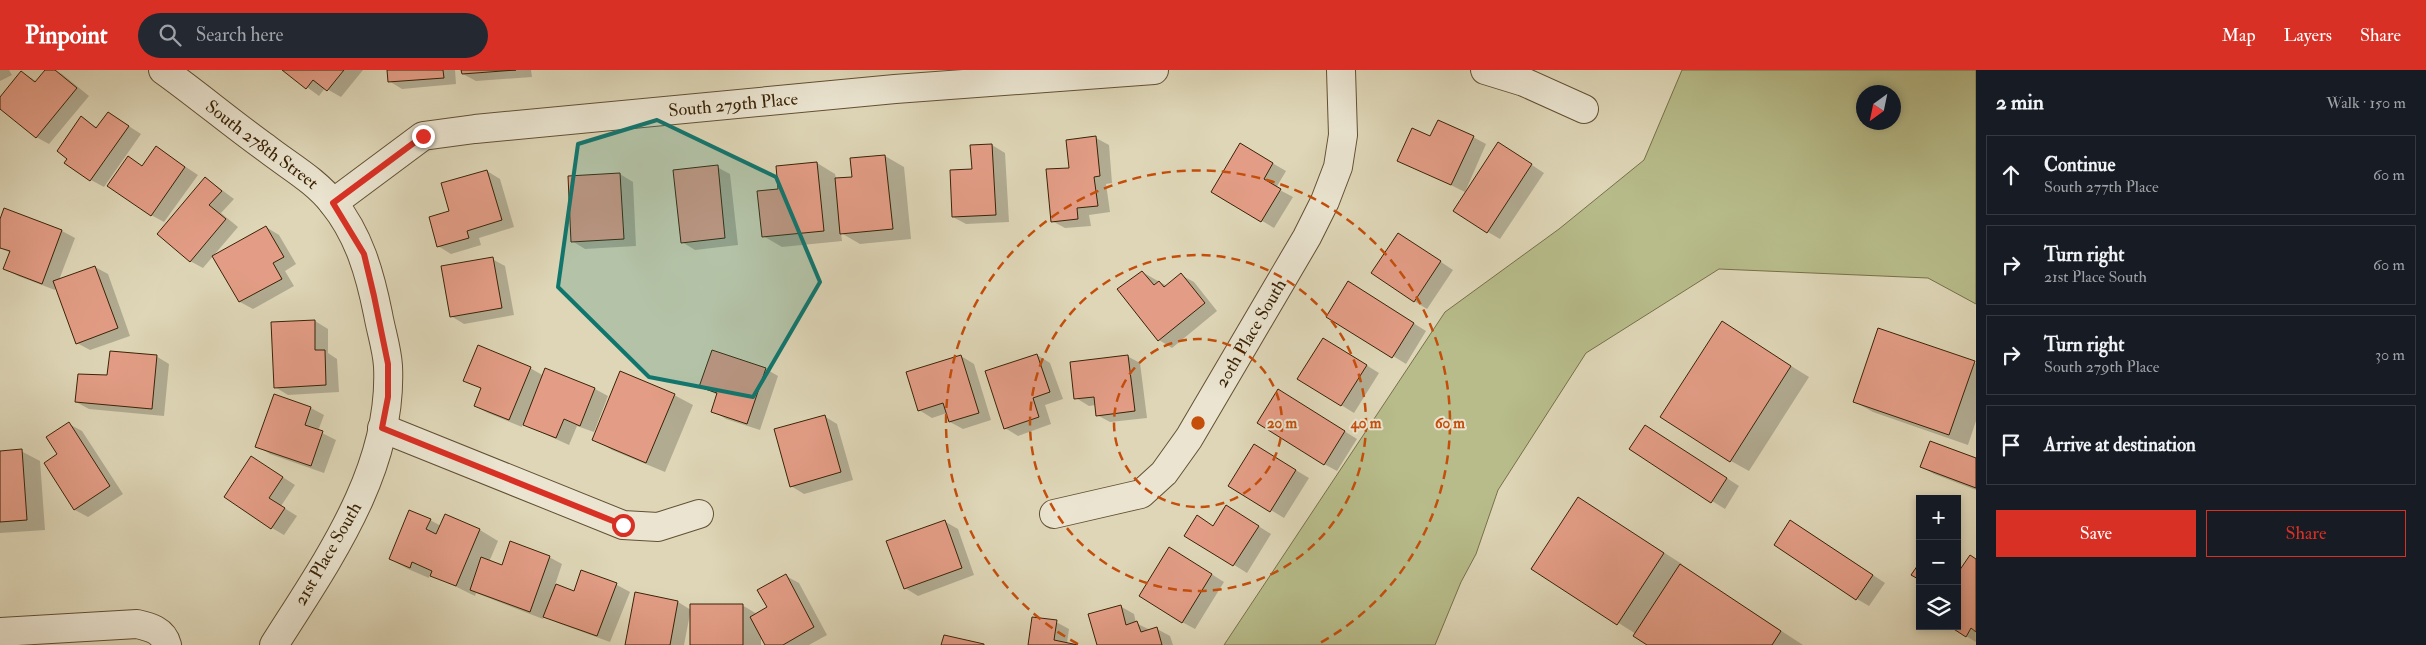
<!DOCTYPE html>
<meta charset="utf-8">
<style>
:root{--surface:#171b24;--page:#242831;--text:#f1f3f6;--muted:#9ea1a6;--line:#363941;--accent:#d93025}
body{margin:0;font-family:"IM FELL Double Pica",serif;background:var(--page);color:var(--text)}
.controls{position:absolute;right:15px;bottom:15px;display:grid;overflow:hidden;border-radius:0px;box-shadow:0 2px 8px #0003}
.controls button{width:45px;height:45px;display:grid;place-items:center;padding:0;border:0;border-bottom:1px solid var(--line);background:var(--surface);color:var(--text);font:25px sans-serif}
.compass{position:absolute;left:1856px;top:15px;width:45px;height:45px;border-radius:50%;background:var(--surface);box-shadow:0 2px 8px #0003;rotate:213deg}
.stop{position:absolute;width:15px;height:15px;margin:-11px;border:4px solid #d93025;border-radius:50%;background:#fff}
.stop.end{background:#d93025;border-color:#fff;box-shadow:0 1px 5px #0008}
.list{margin:0;padding:0;list-style:none}
h2{display:flex;justify-content:space-between;align-items:center;height:65px;margin:0;padding:0 20px;font-size:21px}
h2 small{font-size:16px;font-weight:400;color:var(--muted)}
.list li{display:grid;grid-template-columns:32px 1fr auto;gap:15px;align-items:center;box-sizing:border-box;height:80px;margin:0 10px 10px;padding:0 10px;border:1px solid var(--line);border-radius:0px}
.list b{display:block;font-size:19px;white-space:nowrap}
.list p{margin:0;font-size:16px;white-space:nowrap;color:var(--muted)}
.list em{font-size:16px;font-style:normal;color:var(--muted)}
.actions{display:flex;gap:10px;padding:15px 20px}
.actions a{flex:1;padding:11px 0;border:1px solid var(--accent);border-radius:0px;text-align:center;font-size:18px;color:var(--accent)}
.actions .main{background:var(--accent);color:#fff}
.icon{flex:none;width:28px;height:28px;fill:none;stroke:currentColor;stroke-width:2;stroke-linecap:round;stroke-linejoin:round}
.map{position:relative;flex:none;width:1976px;height:575px;overflow:hidden}
header{display:flex;align-items:center;gap:30px;box-sizing:border-box;height:70px;padding:0 25px;background:var(--accent);color:#fff}
header strong{font-size:24px}
nav{display:flex;gap:28px;margin-inline-start:auto;font-size:18px}
.search{width:350px;height:45px;background:var(--page);display:flex;align-items:center;gap:12px;box-sizing:border-box;padding:0 18px;border-radius:28px;color:var(--muted);font-size:19px}
main{display:flex}
aside{flex:1;background:var(--surface)}
.map>svg:first-child{display:block}
.green{fill:#b7bc8a;stroke:#787048;fill-rule:evenodd}
.shadow{fill:#0003}
.building{fill:#e39d86;stroke:#3a2305}
.lines{fill:none;stroke-linecap:round;stroke-linejoin:round}
.street-casing{stroke:#635032;stroke-width:30}
.street{stroke:#eae4d0;stroke-width:28}
.route{stroke:#d93025;stroke-width:6}
.marked{fill:#0f766e;fill-opacity:0.2;stroke:#0f766e;stroke-width:4;stroke-linejoin:round}
.ring{fill:none;stroke:#c54e0b;stroke-width:2.5;stroke-dasharray:9 6}
.labels{text-anchor:middle;dominant-baseline:central;stroke-width:4;stroke-linejoin:round;paint-order:stroke}
.street-label{font-size:18px;fill:#3a2305;stroke:#eae4d0}
.centre{fill:#c54e0b;stroke:#eae4d0;stroke-width:2.5}
.ring-label{font-size:15px;text-anchor:middle;font-weight:bold;fill:#c54e0b;stroke:#eae4d0;stroke-width:4;stroke-linejoin:round;paint-order:stroke}
</style>
<header>
<strong>Pinpoint</strong>
<div class="search"><svg class="icon" aria-label="search" viewBox="0 0 24 24"><circle cx="10" cy="10" r="6"/><path d="M15 15l6 6"/></svg>Search here</div>
<nav><a>Map</a><a>Layers</a><a>Share</a></nav>
</header>
<main>
<div class="map">
<svg width="1976" height="575" viewBox="0 0 1976 575">
<rect width="100%" height="100%" fill="#ded6b7"/>
<filter id="stains"><feTurbulence type="fractalNoise" baseFrequency=".004" numOctaves="4"/><feColorMatrix values="0 0 0 0 .2 0 0 0 0 .09 0 0 0 0 .02 0 0 0 .5 -.17"/></filter>
<radialGradient id="worn" r=".72"><stop offset=".6" stop-color="#630" stop-opacity="0"/><stop offset="1" stop-color="#630" stop-opacity=".3"/></radialGradient>
<path class="green" d="M1682 0H1976V234L1928 208 1719 199 1586 283 1498 420 1476 484 1461 512 1435 575H1224L1445 242 1559 159 1644 90ZM1864 22H1894V52H1864Z"/>
<path class="shadow" d="M0 0H9L12 5 0 11Z
M46 0H55L62 4 89 26 49 74 36 67 0 37V29L22 2 37 12Z
M284 0H363L341 27 325 18 319 26Z
M388 0H455L456 14 402 19 389 11Z
M463 0H531L532 7 476 11 463 4Z
M81 48 98 58 121 51 141 64 104 117 91 110Z
M1473 67 1486 74 1465 122 1399 90 1431 68Z
M1096 68 1109 75 1112 113 1106 114 1110 142 1089 145 1091 156 1065 158 1052 151 1071 99Z
M992 75 1005 83 1009 152 966 154 953 147Z
M1241 75 1286 101 1276 118 1293 127 1274 158 1213 122Z
M157 78 198 105 164 152 151 145 128 87 143 97Z
M1511 81 1544 103 1500 169 1488 162Z
M885 86 904 97 911 169 860 174 841 163 842 171 782 177 763 166 779 120 817 93 835 104 836 109 853 108 852 90Z
M717 97 730 104 738 175 695 180 682 172Z
M487 101 500 109 514 157 479 168 481 175 451 184 438 176 451 142Z
M620 104 633 112 636 176 585 179 572 171Z
M206 108 234 129 221 143 238 157 203 198 190 191Z
M5 140 62 161 75 168 59 210 95 197 108 204 130 266 90 280 77 273 56 217 55 220 18 206 5 199 11 183 0 178V152Z
M266 157 279 165 296 194 285 201 294 216 253 239 240 232Z
M1399 164 1453 200 1427 239 1414 231Z
M492 189 505 196 514 245 464 254 451 246Z
M1142 202 1167 216 1181 205 1194 212 1217 241 1172 278 1159 270 1118 219Z
M1362 221 1426 261 1406 294 1328 246Z
M315 251 328 259V283L337 289 339 322 288 325 275 317 272 253Z
M1740 264 1809 307 1749 401 1731 391Z
M1337 277 1379 303 1354 343 1341 335Z
M1037 285 1050 293 1063 329 1045 335 1051 354 1018 366 1005 358Z
M156 286 169 294 164 346 89 339 76 332Z
M961 286 974 294 991 350 963 359 950 352 947 343 932 348 919 340Z
M1127 286 1140 293 1147 348 1110 352 1097 345 1096 335 1089 336 1076 328Z
M1974 292 1976 294V351L1968 375 1873 342 1855 332Z
M530 298 544 306 546 300 595 319 608 326 594 362 577 356 569 375 523 354 522 357 488 343 475 336 482 319 465 310Z
M766 299 778 306 760 360 726 349 713 341 718 325 701 317Z
M674 325 693 335 665 402 612 380 594 369Z
M1291 328 1357 369 1337 401 1324 394Z
M311 338 324 345 318 361 336 370 324 403 270 384 257 376Z
M824 346 837 354 853 410 804 424 791 416Z
M69 354 82 361 123 424 88 447 75 440 59 384Z
M1659 364 1739 416 1725 439 1712 431Z
M21 381 40 391 45 460 0 463V382Z
M1267 383 1309 408 1284 448 1230 415Z
M1976 390V420L1934 404 1922 397Z
M264 395 295 415 281 436 297 446 284 465 272 458Z
M1578 428 1682 494 1681 496 1803 575H1649L1636 564 1532 498Z
M1239 444 1271 464 1247 503 1186 465 1197 447 1214 457Z
M445 446 480 460 498 471 489 492 502 496 549 487 562 494 555 515 574 522 582 502 617 515 630 522 610 572 558 553 544 546 543 549 476 523 475 526 430 504 429 508 408 499 390 489 430 450 441 456Z
M944 451 958 459 974 505 918 526 905 518Z
M1804 459 1885 513 1869 536 1857 529Z
M1183 486 1224 512 1195 559 1182 552Z
M1976 490V572L1966 566 1957 556Z
M786 506 799 513 827 565 809 575H767L761 564V575H691L690 544 684 575H626L678 532 691 540 742 535 757 544 769 538Z
M1120 536 1134 544 1136 553 1150 560 1157 559 1170 566 1173 575H1098Z
M1056 552 1069 559 1067 573 1079 575H1029Z"/>
<path class="building" d="M45 0H55L77 18 36 68 0 39V27L21 1 35 12Z
M282 0H344L327 21 313 10 306 19Z
M387 0H443L444 8 388 12Z
M461 0H516L462 4Z
M108 42 129 56 90 111 64 93 67 89 57 81 81 46 96 58Z
M1438 50 1474 66 1451 115 1397 91 1412 58 1430 66Z
M1096 66 1100 106 1094 107 1098 136 1077 138 1078 149 1051 152 1046 99 1069 98 1066 70Z
M1498 72 1532 94 1487 163 1453 141Z
M1240 73 1273 93 1264 109 1281 119 1261 152 1211 122Z
M992 74 996 145 952 147 950 100 972 99 970 75Z
M156 76 185 97 151 146 107 116 128 86 142 96Z
M885 85 893 159 840 164 835 108 852 107 850 88Z
M817 92 824 161 762 167 757 121 778 119 776 96Z
M718 95 725 168 681 173 673 100Z
M487 100 502 150 467 161 469 168 437 177 429 147 449 141 441 113Z
M620 103 624 169 571 172 568 106Z
M205 107 222 121 209 135 226 149 190 192 157 164Z
M4 138 62 160 42 214 3 199 10 181 0 178V149Z
M266 156 284 187 273 193 282 209 239 232 212 186Z
M1398 163 1441 191 1414 232 1371 203Z
M493 187 502 238 450 247 441 196Z
M95 196 118 258 76 274 53 211Z
M1142 201 1154 215 1159 211 1164 217 1181 203 1205 233 1158 271 1117 219Z
M1348 211 1414 253 1392 288 1326 247Z
M315 250V280H325L326 315 274 318 271 252Z
M1722 251 1791 296 1730 392 1660 347Z
M1878 258 1975 291 1949 365 1853 332Z
M1323 268 1367 295 1341 336 1297 309Z
M478 275 531 297 509 350 474 336 481 318 463 311Z
M712 280 766 298 747 354 711 342 717 323 699 317Z
M110 281 157 285 152 339 75 332 78 304 107 305Z
M1037 284 1050 322 1033 328 1039 347 1004 359 985 301Z
M961 285 979 343 949 352 943 333 918 341 906 302Z
M1128 285 1135 341 1096 346 1094 327 1074 329 1070 292Z
M545 298 595 318 580 356 564 349 556 368 523 355Z
M620 301 675 324 646 393 592 370Z
M1278 319 1345 361 1324 395 1257 353Z
M274 324 311 337 305 355 323 361 311 396 255 377Z
M825 345 841 402 790 417 774 359Z
M69 352 110 416 74 440 44 393 57 384 46 367Z
M1645 355 1727 408 1711 433 1629 379Z
M1930 371 1976 388V418L1920 397Z
M1254 374 1296 400 1270 442 1228 416Z
M22 379 27 450 0 452V381Z
M251 386 283 407 269 428 285 438 271 459 224 427Z
M1578 427 1664 483 1617 555 1531 499Z
M1226 435 1259 456 1233 496 1184 466 1197 445 1213 456Z
M409 440 431 449 426 459 436 464 445 444 480 459 456 516 430 506 432 501 412 492 410 498 389 489Z
M945 450 962 498 904 519 886 471Z
M1790 450 1873 505 1856 530 1774 475Z
M510 471 550 486 530 542 470 520 481 487 502 495Z
M1169 477 1212 504 1182 553 1139 526Z
M1970 485 1976 489V562L1971 558 1966 567 1949 556H1957V504Z
M1920 492V510L1911 505Z
M1680 494 1781 561 1772 575H1647L1633 566Z
M581 500 617 513 597 566 543 547 556 514 574 521Z
M786 504 814 557 783 575H765L750 547 767 537 757 520Z
M635 522 678 531 670 575H625Z
M690 534H743V575H690Z
M1121 535 1126 555 1137 551 1141 562 1157 557 1162 575H1097L1088 544Z
M1032 547 1057 550 1054 570 1078 575H1028Z
M944 565 984 574V575H941Z"/>
<g class="lines">
<g class="street-casing">
<g id="street">
<path id="s1" d="M163 0C198 25 231 53 266 78 289 96 315 110 333 133 359 165 370 204 378 244 381 261 387 279 388 296 393 400 327 491 274 575"/>
<path d="M1485 0 1524 12 1584 39"/>
<path id="s2" d="M333 133 423 66 475 59 895 19 1154 0"/>
<path d="M382 358 623 455 658 457 699 444"/>
<path id="s3" d="M1054 444 1141 424 1164 403 1189 368 1307 167 1325 131 1338 97 1343 65 1341 0"/>
<path d="M0 562 137 554C150 557 163 560 167 575"/>
</g>
</g>
<use href="#street" class="street"/>
</g>
<g class="lines">
<path class="route" d="M423 66 333 133 364 184 374 226 388 294V327L382 358 623 455"/>
</g>
<path class="marked" d="M657 50 776 107 820 212 753 327 649 307 558 217 578 74Z"/>
<g class="ring">
<circle cx="1198" cy="353" r="84"/>
<circle cx="1198" cy="353" r="168"/>
<path d="M1078 574A252 252 0 1 1 1318 574"/>
</g>
<g class="labels">
<g class="street-label">
<text stroke="none"><textPath href="#s2" startOffset="424">South 279th Place</textPath></text>
<text stroke="none"><textPath href="#s1" startOffset="124">South 278th Street</textPath></text>
<text stroke="none"><textPath href="#s3" startOffset="285">20th Place South</textPath></text>
<text transform="translate(328 484) rotate(-60)">21st Place South</text>
</g>
</g>
<circle cx="1198" cy="353" r="8" class="centre"/>
<g class="ring-label">
<text x="1282" y="358">20 m</text>
<text x="1366" y="358">40 m</text>
<text x="1450" y="358">60 m</text>
</g>
<rect width="100%" height="100%" filter="url(#stains)"/>
<rect width="100%" height="100%" fill="url(#worn)"/>
</svg>
<div class="controls">
<button>+</button>
<button>−</button>
<button><svg class="icon" aria-label="layers" viewBox="0 0 24 24"><path d="M12 4l9 5-9 5-9-5zM3 14l9 5 9-5"/></svg></button>
</div>
<svg class="compass" viewBox="-18 -18 36 36"><path d="M0-13l5 13h-10z" fill="#e53935"/><path d="M0 13l5-13h-10z" fill="#9ea1a6"/></svg>
<div class="stop" style="left:623px;top:455px"></div>
<div class="stop end" style="left:423px;top:66px"></div>
</div>
<aside>
<h2>2 min<small>Walk · 150 m</small></h2>
<ul class="list">
<li><svg class="icon" aria-label="ahead" viewBox="0 0 24 24"><path d="M12 20V5M6 11l6-6 6 6"/></svg><div><b>Continue</b><p>South 277th Place</p></div><em>60 m</em></li>
<li><svg class="icon" aria-label="right" viewBox="0 0 24 24"><path d="M7 20v-9h11M14 6l5 5-5 5"/></svg><div><b>Turn right</b><p>21st Place South</p></div><em>60 m</em></li>
<li><svg class="icon" aria-label="right" viewBox="0 0 24 24"><path d="M7 20v-9h11M14 6l5 5-5 5"/></svg><div><b>Turn right</b><p>South 279th Place</p></div><em>30 m</em></li>
<li><svg class="icon" aria-label="arrive" viewBox="0 0 24 24"><path d="M6 21V4h12l-3 4 3 4H6"/></svg><div><b>Arrive at destination</b></div></li>
</ul>
<div class="actions"><a class="main">Save</a><a>Share</a></div>
</aside>
</main>
